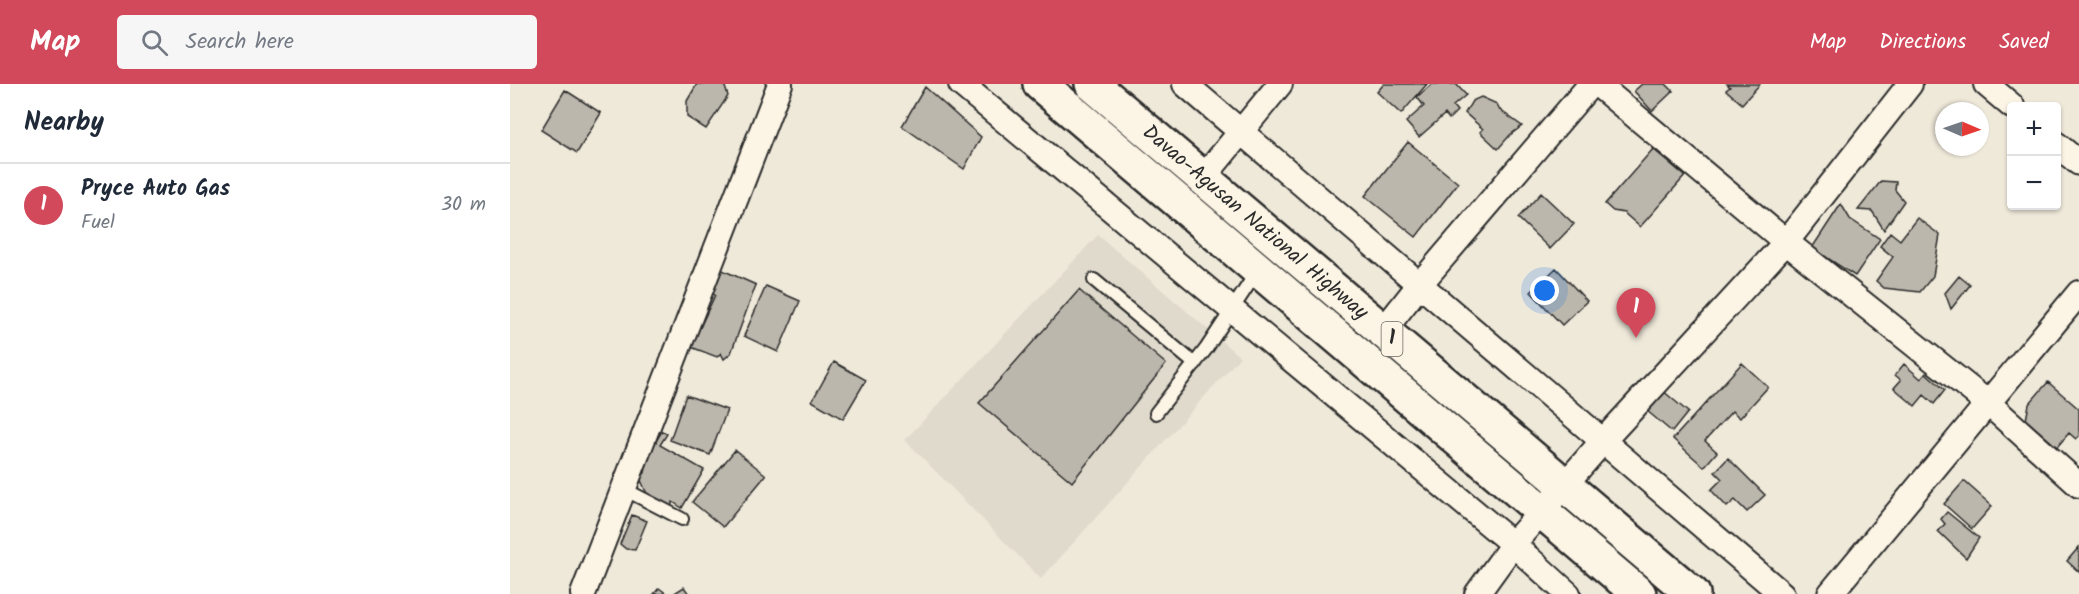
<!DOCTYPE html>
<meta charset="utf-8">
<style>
:root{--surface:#fff;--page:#f6f6f7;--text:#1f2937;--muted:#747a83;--line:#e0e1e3;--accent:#d1495b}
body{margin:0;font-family:Kalam,sans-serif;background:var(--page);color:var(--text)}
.controls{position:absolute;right:18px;top:18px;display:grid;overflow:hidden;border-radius:6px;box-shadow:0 2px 4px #0004}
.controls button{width:54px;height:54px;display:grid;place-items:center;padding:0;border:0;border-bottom:2px solid var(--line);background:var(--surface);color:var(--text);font:30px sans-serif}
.compass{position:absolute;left:1425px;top:18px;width:54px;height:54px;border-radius:50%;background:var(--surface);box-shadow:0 2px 4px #0004;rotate:92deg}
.you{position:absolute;left:1035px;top:207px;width:21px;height:21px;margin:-15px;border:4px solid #fff;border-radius:50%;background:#1a73e8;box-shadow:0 0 0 9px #1a73e833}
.badge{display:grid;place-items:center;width:39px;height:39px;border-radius:50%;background:var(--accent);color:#fff;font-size:20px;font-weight:700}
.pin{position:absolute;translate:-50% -50px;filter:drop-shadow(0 2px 3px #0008)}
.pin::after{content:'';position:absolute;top:32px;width:21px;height:18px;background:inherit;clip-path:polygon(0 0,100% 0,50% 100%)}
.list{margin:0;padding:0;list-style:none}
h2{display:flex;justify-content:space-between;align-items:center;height:78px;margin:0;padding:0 24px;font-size:26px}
h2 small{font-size:20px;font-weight:400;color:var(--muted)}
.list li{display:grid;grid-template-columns:39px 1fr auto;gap:18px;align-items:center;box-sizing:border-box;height:84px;padding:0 24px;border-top:2px solid var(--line)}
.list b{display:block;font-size:22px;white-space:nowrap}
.list p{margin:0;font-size:20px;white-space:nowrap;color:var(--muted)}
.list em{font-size:20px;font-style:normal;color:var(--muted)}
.icon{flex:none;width:33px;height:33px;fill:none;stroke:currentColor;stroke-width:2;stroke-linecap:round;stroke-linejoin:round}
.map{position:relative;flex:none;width:1569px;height:510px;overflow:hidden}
header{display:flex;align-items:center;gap:36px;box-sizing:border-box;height:84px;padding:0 30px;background:var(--accent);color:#fff}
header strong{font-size:28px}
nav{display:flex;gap:33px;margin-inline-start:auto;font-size:21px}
.search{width:420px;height:54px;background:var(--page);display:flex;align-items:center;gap:15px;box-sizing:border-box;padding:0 21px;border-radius:6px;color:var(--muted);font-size:22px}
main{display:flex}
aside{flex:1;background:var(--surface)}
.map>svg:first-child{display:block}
.built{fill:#e0dacc}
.building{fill:#bcb7ac;stroke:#2b2b2b;stroke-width:1.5}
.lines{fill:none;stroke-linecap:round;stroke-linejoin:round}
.service-casing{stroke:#2b2b2b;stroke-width:16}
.minor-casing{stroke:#2b2b2b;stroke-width:28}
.trunk-casing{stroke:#2b2b2b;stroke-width:38}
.service{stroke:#fcf5e5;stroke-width:12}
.minor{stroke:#fcf5e5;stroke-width:24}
.trunk{stroke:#fcf5e5;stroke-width:33}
.labels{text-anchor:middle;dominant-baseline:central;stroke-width:5;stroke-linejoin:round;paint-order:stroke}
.shield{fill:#fcf5e5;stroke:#6a6863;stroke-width:1.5}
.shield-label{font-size:20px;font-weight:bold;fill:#2b2b2b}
.street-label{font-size:21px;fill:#2b2b2b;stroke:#fcf5e5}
</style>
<header>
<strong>Map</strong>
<div class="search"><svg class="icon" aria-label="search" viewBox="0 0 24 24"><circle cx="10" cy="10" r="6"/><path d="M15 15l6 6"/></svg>Search here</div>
<nav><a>Map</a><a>Directions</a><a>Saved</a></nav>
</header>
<main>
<aside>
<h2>Nearby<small></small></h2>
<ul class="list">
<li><span class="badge">1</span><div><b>Pryce Auto Gas</b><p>Fuel</p></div><em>30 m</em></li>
</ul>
</aside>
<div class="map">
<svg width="1569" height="510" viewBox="0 0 1569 510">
<rect width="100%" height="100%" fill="#efe9da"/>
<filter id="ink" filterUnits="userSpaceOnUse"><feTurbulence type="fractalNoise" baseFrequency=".0167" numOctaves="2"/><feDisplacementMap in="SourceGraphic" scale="12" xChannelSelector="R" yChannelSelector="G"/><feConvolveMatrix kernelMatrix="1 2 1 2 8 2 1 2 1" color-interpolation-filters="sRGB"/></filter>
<g filter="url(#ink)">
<path class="built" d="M588 151 730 273 531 495 395 356Z"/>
<path class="building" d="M187 0H214L218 12 196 45 177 33V17Z
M874 0H917L891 30 867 8Z
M922 0H946L956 11 943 22 947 27 939 35 935 30 909 53 896 38 914 22 907 13Z
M1132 0H1156L1163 7 1142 27 1124 7Z
M1217 0H1250L1232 20 1216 6 1220 3Z
M415 3 471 53 454 85 392 42Z
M55 6 91 29 67 69 31 46Z
M971 13 987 20 990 26 1012 42 1000 51 988 65 970 48 973 45 955 29 962 17Z
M898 58 948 99 906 153 855 112Z
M1143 65 1175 92 1130 143 1114 129 1103 127 1095 120Z
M1371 97 1386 98 1385 106 1394 117 1374 146 1362 127 1348 126Z
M1031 109 1064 140 1040 165 1008 134Z
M1331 120 1340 135 1370 155 1345 192 1302 164Z
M1407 134 1430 151 1423 192 1410 208 1374 204 1366 197 1383 173 1370 162 1380 148 1390 156Z
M208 184 246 201 221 269 214 275 211 269 207 273 181 263 205 211 200 207Z
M1046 184 1077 217 1052 241 1021 208Z
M1449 192 1460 201 1441 225 1435 209Z
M256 202 290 217 268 268 234 252Z
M569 206 656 280 562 398 469 319Z
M324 278 356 296 333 335 302 317Z
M1232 279 1258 303 1230 334 1222 327 1195 357 1207 368 1194 383 1163 355Z
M1394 280 1411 295 1416 289 1435 306 1424 320 1414 311 1405 322 1384 304 1391 296 1385 291Z
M1538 298 1569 325V352L1566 355 1559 349 1547 363 1516 336 1519 320Z
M1152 306 1178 328 1162 348 1136 326Z
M176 311 217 326 200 371 160 356Z
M152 347 157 350 150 361 194 386 172 424 163 418 160 424 137 410 130 394 135 389 139 369Z
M225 366 256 391 213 443 182 418Z
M1218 374 1255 411 1237 428 1225 416 1217 423 1201 406 1212 395 1205 388Z
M1454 397 1482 422 1462 445 1434 420Z
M1437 428 1469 454 1456 474 1428 447 1435 440 1431 435Z
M122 431 137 437 125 466 116 465 110 460Z
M1569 463V488L1557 477Z
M174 503 179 510H163Z
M149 504 157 510H144Z"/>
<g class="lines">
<g class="service-casing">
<path id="service" d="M584 196 685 280
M646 329 696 265 748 186
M114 405 172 435"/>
</g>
<g class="minor-casing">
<path id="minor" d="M451 0 1003 460 1058 510
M675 0 1272 510
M1087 0 1276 158 1479 320 1569 401
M1476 0 1502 22
M1546 60 1569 79
M693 94 770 0
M873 247 910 200 1081 0
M73 510 270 0
M967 510 1003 460 1092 358 1276 158 1400 0
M1320 510 1569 209"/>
</g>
<g class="trunk-casing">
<g id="trunk">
<path d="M530 0 1129 510"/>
<path id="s1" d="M582 0 1183 510"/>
</g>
</g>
<use href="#service" class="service"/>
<use href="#minor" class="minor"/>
<use href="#trunk" class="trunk"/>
</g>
</g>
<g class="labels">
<rect class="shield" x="871.5" y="238" width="21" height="34" rx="4.5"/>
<g class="shield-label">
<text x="882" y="255">1</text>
</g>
<g class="street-label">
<text stroke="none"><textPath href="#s1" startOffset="214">Davao-Agusan National Highway</textPath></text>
</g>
</g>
</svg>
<div class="controls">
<button>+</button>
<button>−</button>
</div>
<svg class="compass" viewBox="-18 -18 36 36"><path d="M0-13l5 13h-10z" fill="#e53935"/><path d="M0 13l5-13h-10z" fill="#747a83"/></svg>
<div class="you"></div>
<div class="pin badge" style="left:1126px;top:254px">1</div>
</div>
</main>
